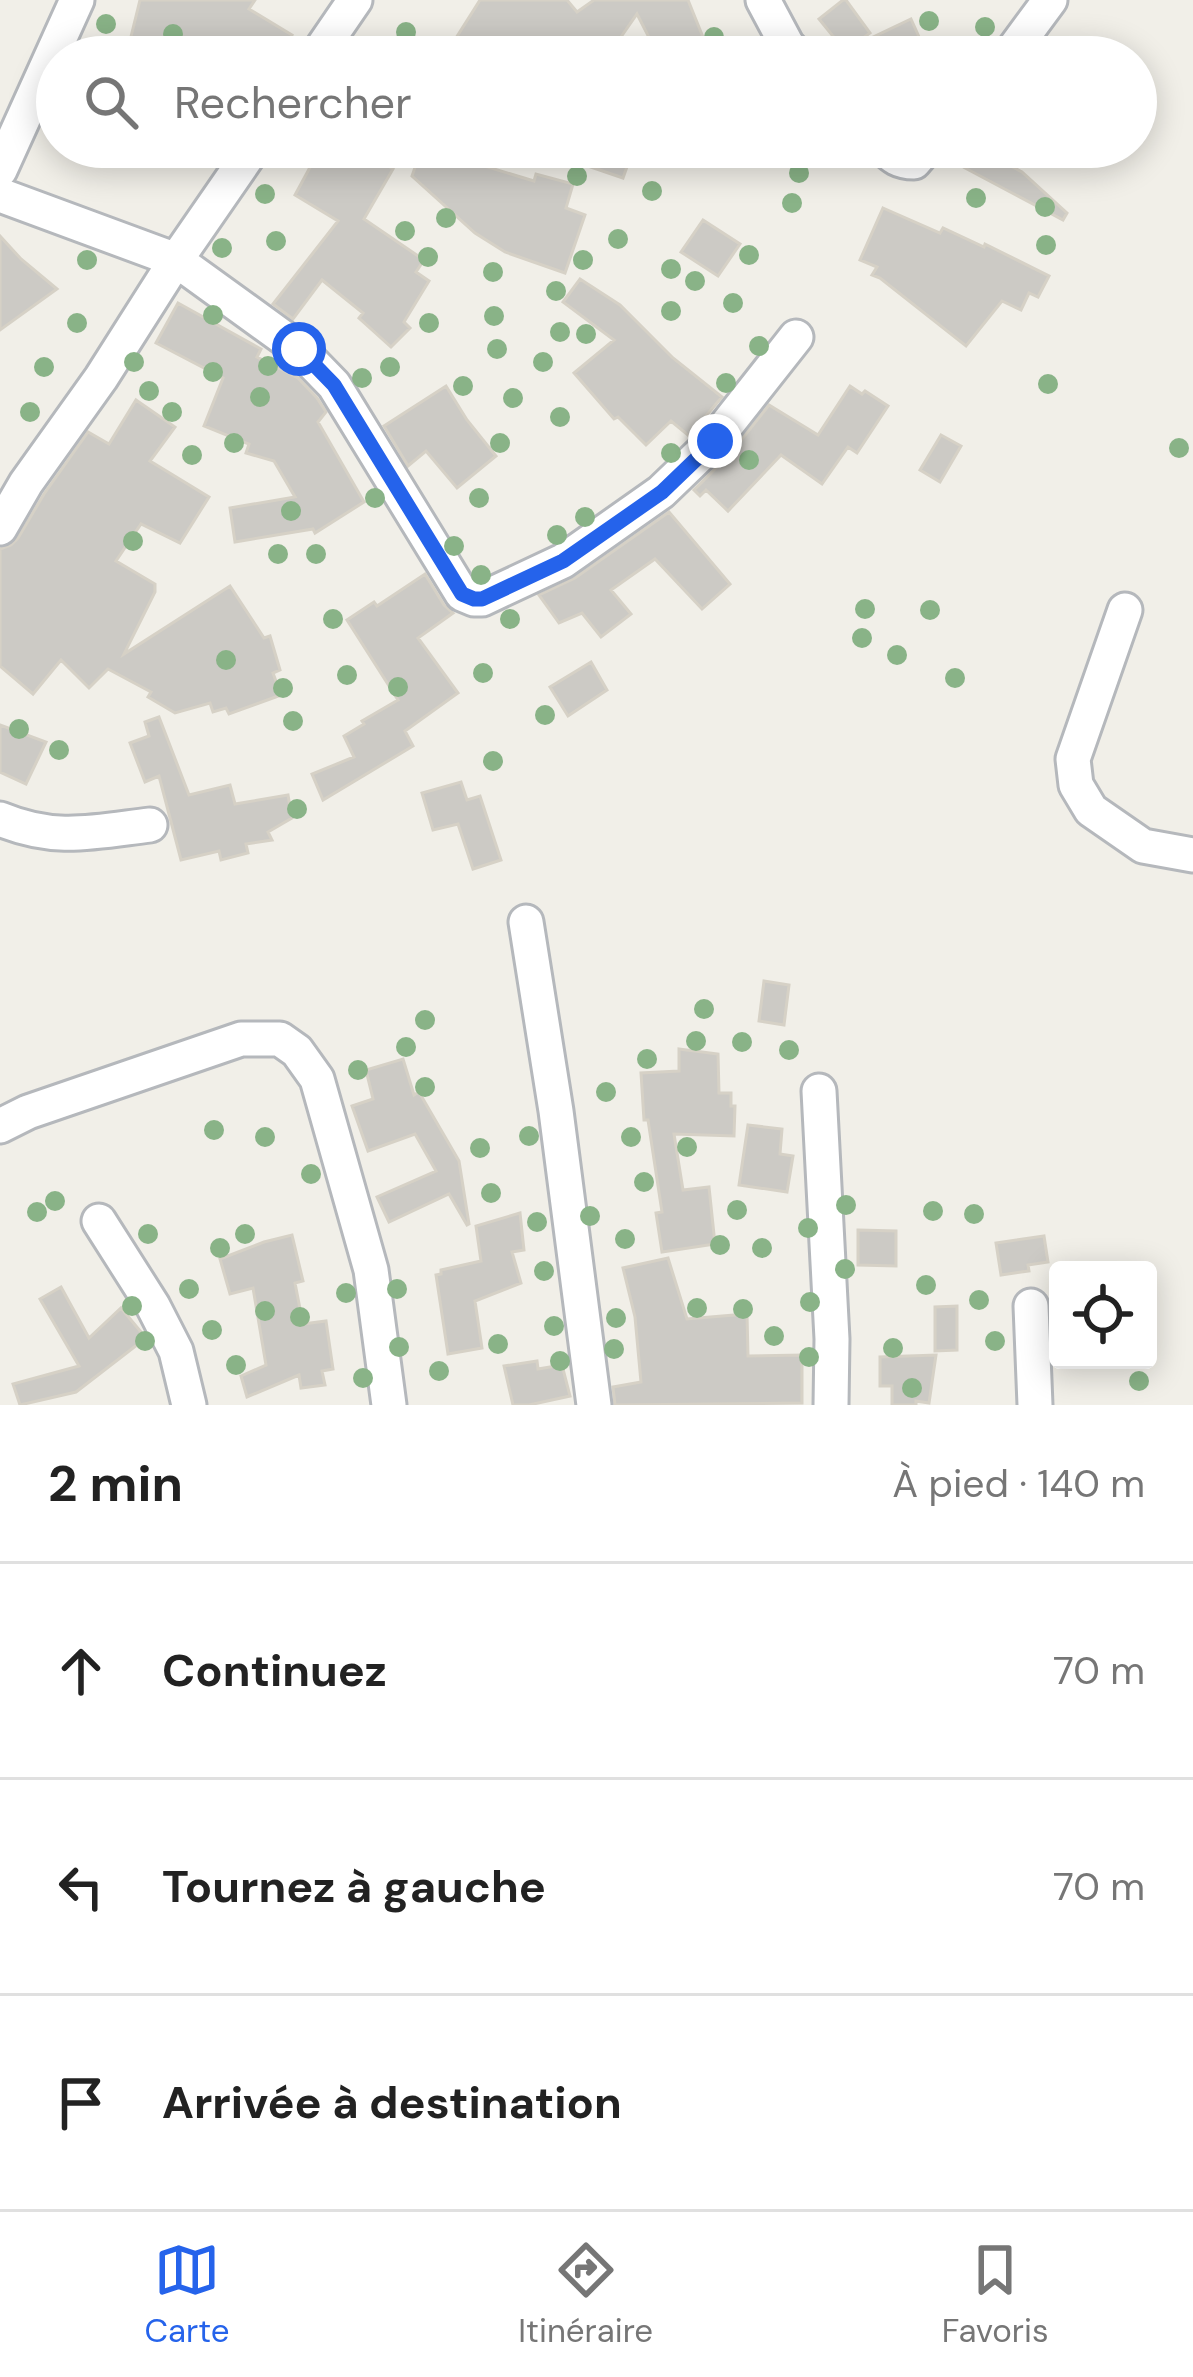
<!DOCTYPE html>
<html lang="fr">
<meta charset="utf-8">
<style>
:root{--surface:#fff;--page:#f2f2f2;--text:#222;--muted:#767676;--line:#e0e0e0;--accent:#2563eb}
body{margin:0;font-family:"DM Sans",sans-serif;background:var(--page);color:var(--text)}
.controls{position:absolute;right:36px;bottom:36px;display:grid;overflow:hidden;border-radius:12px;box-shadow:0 6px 30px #0003}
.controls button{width:108px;height:108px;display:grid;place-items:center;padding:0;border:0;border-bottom:3px solid var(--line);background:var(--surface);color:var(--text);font:60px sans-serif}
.stop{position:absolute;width:36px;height:36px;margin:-27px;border:9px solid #2563eb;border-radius:50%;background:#fff}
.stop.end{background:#2563eb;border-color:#fff;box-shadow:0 3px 12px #0008}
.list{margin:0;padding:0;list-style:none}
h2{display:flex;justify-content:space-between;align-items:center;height:156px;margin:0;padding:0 48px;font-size:51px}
h2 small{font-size:39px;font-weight:400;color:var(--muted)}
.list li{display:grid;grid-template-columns:78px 1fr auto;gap:36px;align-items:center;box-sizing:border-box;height:216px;padding:0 48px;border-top:3px solid var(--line)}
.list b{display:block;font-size:45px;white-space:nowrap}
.list em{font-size:39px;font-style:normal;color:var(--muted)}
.icon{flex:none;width:66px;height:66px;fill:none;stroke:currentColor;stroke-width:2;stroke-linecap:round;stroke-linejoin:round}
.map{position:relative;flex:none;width:1193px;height:1405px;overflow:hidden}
.search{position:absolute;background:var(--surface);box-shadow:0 6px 30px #0003;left:36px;right:36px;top:36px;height:132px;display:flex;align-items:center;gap:30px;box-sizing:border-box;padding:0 42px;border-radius:66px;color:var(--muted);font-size:45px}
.sheet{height:804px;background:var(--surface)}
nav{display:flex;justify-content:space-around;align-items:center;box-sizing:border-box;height:168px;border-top:3px solid var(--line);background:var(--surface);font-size:33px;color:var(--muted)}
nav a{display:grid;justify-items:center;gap:6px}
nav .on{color:var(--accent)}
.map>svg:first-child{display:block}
.building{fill:#cccac5;stroke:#d6d1c6;stroke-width:3}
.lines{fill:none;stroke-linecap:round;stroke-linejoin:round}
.minor-casing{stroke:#b5b8bc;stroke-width:39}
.minor{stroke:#fff;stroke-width:33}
.tree{fill:#89b387}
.route{stroke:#2563eb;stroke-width:15}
</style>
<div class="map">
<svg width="1193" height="1405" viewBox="0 0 1193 1405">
<rect width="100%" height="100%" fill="#f1efe8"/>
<path class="building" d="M140 0H255L249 9 292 35 279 57H126Z
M480 0H567L577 12 594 0H688L711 57H659L637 14 607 57H444Z
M843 0H846L870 33 845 51 819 19Z
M911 19 928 57H875L867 40Z
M321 147H359L393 169 364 219 424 260 416 272 429 281 404 322 410 328 391 347 359 318 363 313 322 280 293 319 273 304 338 221 295 195Z
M422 147 534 181 536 174 573 184 566 208 585 215 565 273 505 252 475 233 412 176Z
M545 147H634L623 178 544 151Z
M953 147H995L1004 156 1002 161 1022 172 1067 213 1063 220 965 168 968 165Z
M883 208 940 233 943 228 984 247 985 244 1049 276 1038 297 1029 293 1021 310 1002 301 966 346 880 278 872 275 877 267 860 260Z
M703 220 740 244 718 276 681 252Z
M0 236 21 259 57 289 0 330Z
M580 279 620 305 673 358 722 397 689 436 671 421 646 445 618 417 614 419 574 373 614 340 563 302Z
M178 303 261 349 257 357 298 378 317 398 326 412 318 422 364 502 315 533 313 529 235 542 230 508 295 497 274 461 246 453 249 444 204 426 223 378 156 343Z
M446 386 467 420 496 456 457 488 426 451 408 466 384 426Z
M850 386 862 394 865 391 888 406 857 453 848 447 822 484 781 455 728 511 706 490 700 496 694 490 730 454 769 405 818 435Z
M136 400 175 427 150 461 209 497 180 543 141 524 116 561 155 584V592L124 654 230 586 264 638 270 636 280 670 273 673 281 695 229 714 226 708 213 712 210 703 175 713 148 697 151 692 108 669 89 688 61 660 33 694 0 666V549L11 545 18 538 44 494 88 432 109 444Z
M941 435 961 446 940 482 920 470Z
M669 512 730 584 702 609 655 559 611 590 631 614 601 637 582 613 559 623 539 595 575 578Z
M425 574 444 605 453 613 418 638 458 693 405 731 413 746 323 800 312 774 354 757 344 736 364 724 362 721 398 700 347 620 374 602 377 606Z
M591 662 607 690 568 716 550 687Z
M159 717 189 795 230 785 235 804 288 795 292 818 268 832 272 840 246 844 248 853 221 860 219 851 181 860 159 776 145 782 130 743 149 736 145 722Z
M0 725 46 742 26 784 0 772Z
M461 782 467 800 480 796 501 860 473 869 458 824 433 830 422 793Z
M764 981 789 985 784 1025 759 1021Z
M679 1049 718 1054 719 1093H731V1106H735L734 1136 674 1134 683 1190 709 1187 715 1244 662 1252 656 1213 662 1212 648 1120H644L641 1073 679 1071Z
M403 1059 414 1095 419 1092 459 1161 469 1224 467 1225 449 1194 389 1222 377 1197 436 1171 415 1134 368 1151 352 1106 373 1099 366 1070Z
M748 1125 782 1129 780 1154 793 1156 787 1192 739 1185Z
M520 1213 524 1250 512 1252 521 1283 475 1301 482 1348 448 1354 436 1275 441 1274V1270L481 1261 476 1226Z
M858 1230 896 1231V1266L858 1265Z
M292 1235 303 1281 295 1283 303 1324 326 1321 333 1369 322 1371 325 1385 301 1388 299 1375 247 1397 241 1376 266 1365 253 1288 230 1294 220 1259 264 1242Z
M1044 1236 1048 1262 1028 1265 1029 1271 1001 1275 996 1243Z
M668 1258 687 1319 747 1314 748 1356 802 1355V1403L615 1405 613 1387 641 1382 635 1317 623 1268Z
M61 1287 89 1338 121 1308 146 1338 76 1392 20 1405 13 1384 79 1366 40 1299Z
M957 1306V1350L935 1351V1307Z
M936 1355 929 1403 916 1401V1405H892V1386H880V1357Z
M537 1361 538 1369 562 1365 570 1396 529 1405H513L504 1366Z"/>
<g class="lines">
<g class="minor-casing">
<path id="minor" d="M763 0 787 45 798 57
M316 57 355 0
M1008 57 1050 0
M883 147C893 157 899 162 914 162L927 147
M0 170 77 0
M0 195 176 260 299 349 334 385 462 594 474 599H482L563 561 661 492 714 441 796 337
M0 528 26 483 101 378 176 260 254 147
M1125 610 1073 759 1076 785 1091 810 1143 846 1193 855
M0 819C55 842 93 832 150 825
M526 922 556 1111 594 1405
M819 1091 832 1339 831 1405
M0 1126 28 1112 241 1039H280L297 1051 317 1079 371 1270 389 1405
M99 1221 153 1306 176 1351 189 1405
M1031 1306 1035 1405"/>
</g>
<use href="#minor" class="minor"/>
</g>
<g class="tree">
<circle cx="929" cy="21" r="10"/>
<circle cx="106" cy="24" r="10"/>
<circle cx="985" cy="27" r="10"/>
<circle cx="406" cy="32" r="10"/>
<circle cx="173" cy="34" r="10"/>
<circle cx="714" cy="37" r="10"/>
<circle cx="799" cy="173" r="10"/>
<circle cx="577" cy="176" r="10"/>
<circle cx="652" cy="191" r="10"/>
<circle cx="265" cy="194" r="10"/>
<circle cx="976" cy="198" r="10"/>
<circle cx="792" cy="203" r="10"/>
<circle cx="1045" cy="207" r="10"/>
<circle cx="446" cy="218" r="10"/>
<circle cx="405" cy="231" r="10"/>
<circle cx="618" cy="239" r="10"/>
<circle cx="276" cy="241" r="10"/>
<circle cx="1046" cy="245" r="10"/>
<circle cx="222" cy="248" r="10"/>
<circle cx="749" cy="255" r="10"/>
<circle cx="428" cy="257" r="10"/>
<circle cx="87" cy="260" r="10"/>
<circle cx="583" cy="260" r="10"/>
<circle cx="671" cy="269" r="10"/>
<circle cx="493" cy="272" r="10"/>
<circle cx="695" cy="281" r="10"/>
<circle cx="556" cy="291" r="10"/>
<circle cx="733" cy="303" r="10"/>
<circle cx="671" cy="311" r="10"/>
<circle cx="213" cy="315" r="10"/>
<circle cx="494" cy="316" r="10"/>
<circle cx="77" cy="323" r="10"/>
<circle cx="429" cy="323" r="10"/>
<circle cx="560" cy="332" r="10"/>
<circle cx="586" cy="334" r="10"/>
<circle cx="759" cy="346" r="10"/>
<circle cx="497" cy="349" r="10"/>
<circle cx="134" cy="362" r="10"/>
<circle cx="543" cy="362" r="10"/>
<circle cx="268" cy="366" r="10"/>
<circle cx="44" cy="367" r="10"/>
<circle cx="390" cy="367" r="10"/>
<circle cx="213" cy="372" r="10"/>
<circle cx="362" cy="378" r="10"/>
<circle cx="726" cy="383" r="10"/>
<circle cx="1048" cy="384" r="10"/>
<circle cx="463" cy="386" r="10"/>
<circle cx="149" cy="391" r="10"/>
<circle cx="260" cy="397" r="10"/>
<circle cx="513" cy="398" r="10"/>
<circle cx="30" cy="412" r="10"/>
<circle cx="172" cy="412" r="10"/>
<circle cx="560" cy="417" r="10"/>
<circle cx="234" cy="443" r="10"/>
<circle cx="500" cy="443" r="10"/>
<circle cx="1179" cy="448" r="10"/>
<circle cx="671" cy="453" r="10"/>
<circle cx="192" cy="455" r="10"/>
<circle cx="749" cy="460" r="10"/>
<circle cx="375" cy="498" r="10"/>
<circle cx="479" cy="498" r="10"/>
<circle cx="291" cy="511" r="10"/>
<circle cx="585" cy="517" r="10"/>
<circle cx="557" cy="535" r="10"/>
<circle cx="133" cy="541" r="10"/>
<circle cx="454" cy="546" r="10"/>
<circle cx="278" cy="554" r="10"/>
<circle cx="316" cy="554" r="10"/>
<circle cx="481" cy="575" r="10"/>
<circle cx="865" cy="609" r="10"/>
<circle cx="930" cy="610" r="10"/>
<circle cx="333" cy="619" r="10"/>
<circle cx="510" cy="619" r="10"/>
<circle cx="862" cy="638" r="10"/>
<circle cx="897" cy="655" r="10"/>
<circle cx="226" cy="660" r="10"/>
<circle cx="483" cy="673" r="10"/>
<circle cx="347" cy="675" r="10"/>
<circle cx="955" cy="678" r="10"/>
<circle cx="398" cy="687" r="10"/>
<circle cx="283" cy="688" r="10"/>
<circle cx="545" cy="715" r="10"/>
<circle cx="293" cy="721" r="10"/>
<circle cx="19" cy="729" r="10"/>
<circle cx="59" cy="750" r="10"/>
<circle cx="493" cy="761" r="10"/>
<circle cx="297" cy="809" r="10"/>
<circle cx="704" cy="1009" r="10"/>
<circle cx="425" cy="1020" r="10"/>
<circle cx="696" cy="1041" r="10"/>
<circle cx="742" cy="1042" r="10"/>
<circle cx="406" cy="1047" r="10"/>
<circle cx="789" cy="1050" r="10"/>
<circle cx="647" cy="1059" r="10"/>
<circle cx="358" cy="1070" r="10"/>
<circle cx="425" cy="1087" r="10"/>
<circle cx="606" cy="1092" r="10"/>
<circle cx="214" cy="1130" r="10"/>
<circle cx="529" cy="1136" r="10"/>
<circle cx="265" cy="1137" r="10"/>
<circle cx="631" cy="1137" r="10"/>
<circle cx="687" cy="1147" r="10"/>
<circle cx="480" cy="1148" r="10"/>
<circle cx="311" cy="1174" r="10"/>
<circle cx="644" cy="1182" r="10"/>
<circle cx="491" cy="1193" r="10"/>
<circle cx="55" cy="1201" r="10"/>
<circle cx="846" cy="1205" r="10"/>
<circle cx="737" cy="1210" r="10"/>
<circle cx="933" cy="1211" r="10"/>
<circle cx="37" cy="1212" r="10"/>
<circle cx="974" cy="1214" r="10"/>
<circle cx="590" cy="1216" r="10"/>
<circle cx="537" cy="1222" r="10"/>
<circle cx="808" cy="1228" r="10"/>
<circle cx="148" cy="1234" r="10"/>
<circle cx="245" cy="1234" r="10"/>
<circle cx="625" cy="1239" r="10"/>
<circle cx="720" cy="1245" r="10"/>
<circle cx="220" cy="1248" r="10"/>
<circle cx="762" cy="1248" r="10"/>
<circle cx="845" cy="1269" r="10"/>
<circle cx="544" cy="1271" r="10"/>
<circle cx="926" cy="1285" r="10"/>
<circle cx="189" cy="1289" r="10"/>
<circle cx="397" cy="1289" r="10"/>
<circle cx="346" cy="1293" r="10"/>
<circle cx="979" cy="1300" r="10"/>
<circle cx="810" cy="1302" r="10"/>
<circle cx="132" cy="1306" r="10"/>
<circle cx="697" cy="1308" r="10"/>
<circle cx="743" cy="1309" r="10"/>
<circle cx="265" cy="1311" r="10"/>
<circle cx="300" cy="1317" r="10"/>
<circle cx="616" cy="1318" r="10"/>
<circle cx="554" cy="1326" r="10"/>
<circle cx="212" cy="1330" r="10"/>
<circle cx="774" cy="1336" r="10"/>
<circle cx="145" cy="1341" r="10"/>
<circle cx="995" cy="1341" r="10"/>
<circle cx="498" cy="1344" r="10"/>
<circle cx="399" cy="1347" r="10"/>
<circle cx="893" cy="1348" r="10"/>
<circle cx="614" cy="1349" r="10"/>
<circle cx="809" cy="1357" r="10"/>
<circle cx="560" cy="1361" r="10"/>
<circle cx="236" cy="1365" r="10"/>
<circle cx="439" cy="1371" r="10"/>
<circle cx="363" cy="1378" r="10"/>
<circle cx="1139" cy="1381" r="10"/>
<circle cx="912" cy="1388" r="10"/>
</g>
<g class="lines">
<path class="route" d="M299 349 334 385 462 594 474 599H482L563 561 662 492 715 441"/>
</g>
</svg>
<div class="controls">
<button><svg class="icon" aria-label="locate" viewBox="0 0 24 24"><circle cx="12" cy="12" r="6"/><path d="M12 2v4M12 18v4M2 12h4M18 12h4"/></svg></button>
</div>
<div class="stop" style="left:299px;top:349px"></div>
<div class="stop end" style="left:715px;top:441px"></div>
<div class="search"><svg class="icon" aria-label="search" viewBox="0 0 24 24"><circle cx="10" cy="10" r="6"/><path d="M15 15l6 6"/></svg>Rechercher</div>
</div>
<section class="sheet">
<h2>2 min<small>À pied · 140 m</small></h2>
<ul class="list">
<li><svg class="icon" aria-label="ahead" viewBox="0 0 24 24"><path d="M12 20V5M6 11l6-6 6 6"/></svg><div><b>Continuez</b></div><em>70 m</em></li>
<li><svg class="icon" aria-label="left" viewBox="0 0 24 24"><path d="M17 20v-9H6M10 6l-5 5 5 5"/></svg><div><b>Tournez à gauche</b></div><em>70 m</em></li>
<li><svg class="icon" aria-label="arrive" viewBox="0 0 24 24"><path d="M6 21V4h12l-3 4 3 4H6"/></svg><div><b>Arrivée à destination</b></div></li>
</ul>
</section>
<nav>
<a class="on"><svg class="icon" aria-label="map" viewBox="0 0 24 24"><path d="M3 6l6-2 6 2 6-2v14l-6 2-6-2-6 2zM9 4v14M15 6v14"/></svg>Carte</a>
<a><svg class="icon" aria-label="directions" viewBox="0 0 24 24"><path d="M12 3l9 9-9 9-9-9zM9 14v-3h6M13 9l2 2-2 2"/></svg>Itinéraire</a>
<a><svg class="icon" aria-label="saved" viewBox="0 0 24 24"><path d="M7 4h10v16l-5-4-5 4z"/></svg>Favoris</a>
</nav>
